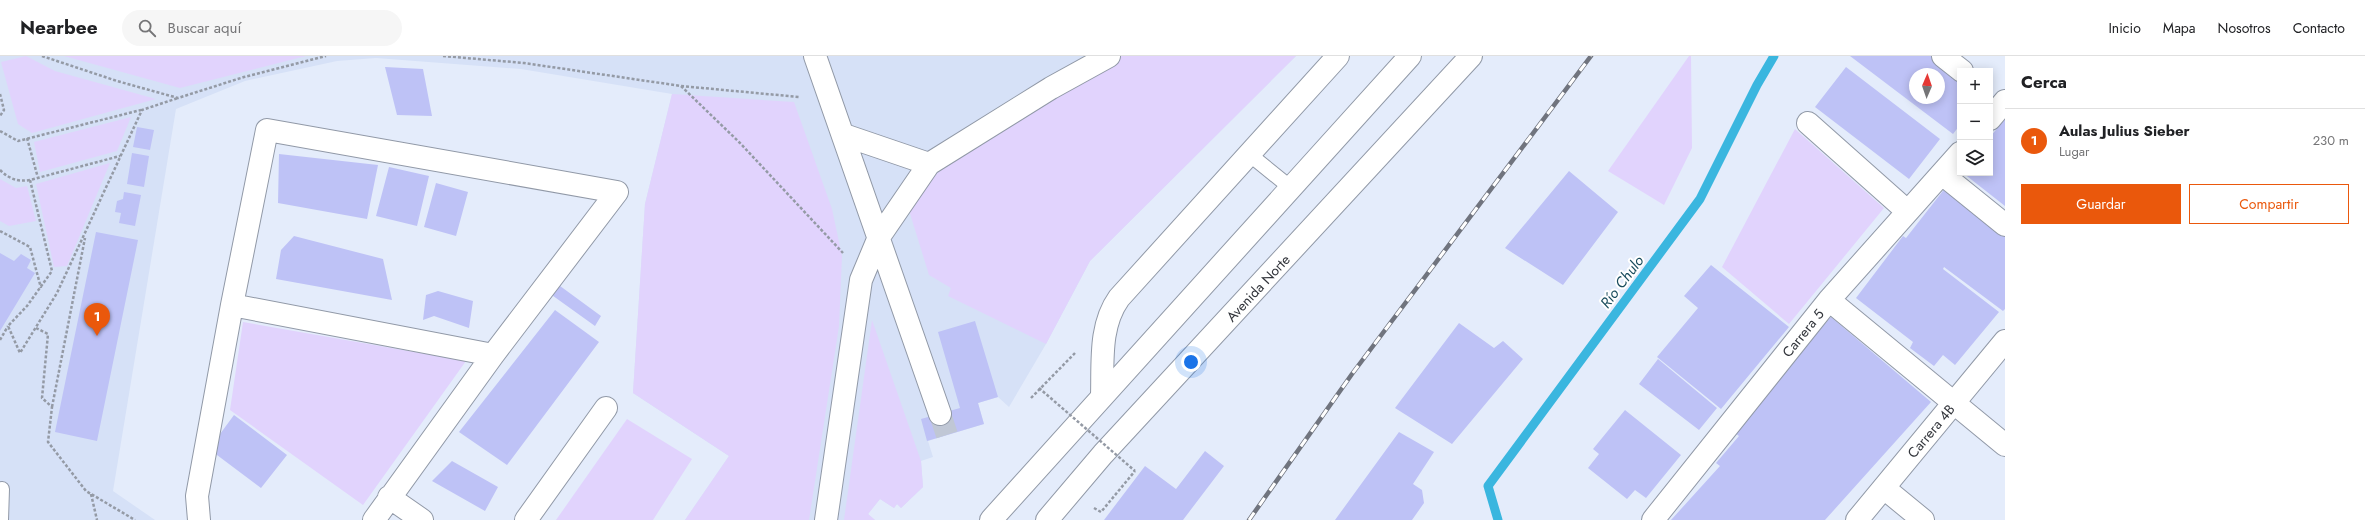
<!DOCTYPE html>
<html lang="es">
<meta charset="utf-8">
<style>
:root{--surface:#fff;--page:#f6f6f6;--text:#202124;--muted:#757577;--line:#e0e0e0;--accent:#ea580c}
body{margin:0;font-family:Jost,sans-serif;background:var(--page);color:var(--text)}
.controls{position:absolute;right:12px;top:12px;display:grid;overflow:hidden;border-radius:0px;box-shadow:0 2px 10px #0003}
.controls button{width:36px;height:36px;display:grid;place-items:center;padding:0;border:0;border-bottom:1px solid var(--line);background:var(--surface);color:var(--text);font:20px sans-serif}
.compass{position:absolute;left:1909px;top:12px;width:36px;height:36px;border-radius:50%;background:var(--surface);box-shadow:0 2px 10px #0003;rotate:2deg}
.you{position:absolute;left:1191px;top:306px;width:14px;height:14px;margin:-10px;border:3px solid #fff;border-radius:50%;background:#1a73e8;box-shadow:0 0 0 6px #1a73e833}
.badge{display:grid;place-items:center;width:26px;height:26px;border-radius:50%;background:var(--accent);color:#fff;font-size:13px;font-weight:700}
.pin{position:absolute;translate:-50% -33px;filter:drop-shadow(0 1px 2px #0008)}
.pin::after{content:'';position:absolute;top:21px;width:14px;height:12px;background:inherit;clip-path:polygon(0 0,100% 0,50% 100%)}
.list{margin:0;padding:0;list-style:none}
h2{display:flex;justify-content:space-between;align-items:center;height:52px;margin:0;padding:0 16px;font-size:17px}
h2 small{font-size:13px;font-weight:400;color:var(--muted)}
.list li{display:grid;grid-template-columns:26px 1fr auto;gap:12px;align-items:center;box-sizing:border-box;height:64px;padding:0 16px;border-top:1px solid var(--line)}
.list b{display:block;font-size:15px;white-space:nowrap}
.list p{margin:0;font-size:13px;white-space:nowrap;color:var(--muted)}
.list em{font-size:13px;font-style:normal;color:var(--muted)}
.actions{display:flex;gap:8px;padding:12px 16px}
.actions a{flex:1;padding:9px 0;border:1px solid var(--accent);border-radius:0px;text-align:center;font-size:14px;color:var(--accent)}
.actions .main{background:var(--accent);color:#fff}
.icon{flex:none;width:22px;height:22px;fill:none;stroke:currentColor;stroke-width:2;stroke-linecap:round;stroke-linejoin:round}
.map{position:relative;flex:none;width:2005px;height:464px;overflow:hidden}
header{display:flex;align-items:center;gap:24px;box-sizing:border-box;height:56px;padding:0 20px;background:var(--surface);border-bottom:1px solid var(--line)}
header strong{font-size:19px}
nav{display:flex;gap:22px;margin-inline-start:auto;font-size:14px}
.search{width:280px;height:36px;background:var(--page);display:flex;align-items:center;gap:10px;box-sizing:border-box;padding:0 14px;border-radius:22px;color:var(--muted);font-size:15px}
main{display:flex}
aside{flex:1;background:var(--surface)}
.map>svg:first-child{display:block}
.built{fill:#d6e1f7}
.green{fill:#e1d3fd}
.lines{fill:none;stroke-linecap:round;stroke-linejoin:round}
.stream{stroke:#3ab6df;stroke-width:9}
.building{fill:#bec2f6;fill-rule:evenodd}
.pedestrian-tunnel{stroke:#c0c7d5;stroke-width:22;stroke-dasharray:22 11;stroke-linecap:butt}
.service-casing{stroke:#9199a7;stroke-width:16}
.pedestrian-casing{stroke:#9199a7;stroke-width:24}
.minor-casing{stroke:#9199a7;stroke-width:24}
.primary-casing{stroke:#9199a7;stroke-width:24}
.path{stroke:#949aa5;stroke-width:2.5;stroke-dasharray:3 2;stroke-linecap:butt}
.service{stroke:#fff;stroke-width:14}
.pedestrian{stroke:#fff;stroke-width:22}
.minor{stroke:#fff;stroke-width:22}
.primary{stroke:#fff;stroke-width:22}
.rail-casing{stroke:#70747e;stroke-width:4.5}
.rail{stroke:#fff;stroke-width:3;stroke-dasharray:9;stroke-linecap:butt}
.path-bridge{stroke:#949aa5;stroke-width:2.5;stroke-dasharray:3 2;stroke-linecap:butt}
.labels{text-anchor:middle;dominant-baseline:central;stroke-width:4;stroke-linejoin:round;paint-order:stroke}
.street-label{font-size:14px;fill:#32353b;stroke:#fff}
.water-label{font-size:15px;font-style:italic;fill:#194c5d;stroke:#fff}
</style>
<header>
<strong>Nearbee</strong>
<div class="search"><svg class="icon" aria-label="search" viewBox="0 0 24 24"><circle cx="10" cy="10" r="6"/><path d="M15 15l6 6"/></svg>Buscar aquí</div>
<nav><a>Inicio</a><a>Mapa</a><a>Nosotros</a><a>Contacto</a></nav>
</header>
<main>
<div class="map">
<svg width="2005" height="464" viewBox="0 0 2005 464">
<rect width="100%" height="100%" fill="#e4ecfb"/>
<path class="built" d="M0 0H1296L1090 205 1046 288 1009 351 998 341 978 347 984 368 928 385 933 401 921 405 923 431 901 452 897 448 894 452 880 443 868 458 875 464H685L729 400 633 337 645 148 672 38 521 13 376 2 337 5 245 25 176 53 113 435 155 464H0Z"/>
<path class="green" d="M26 0 55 15 156 43 32 77 18 68 1 6Z
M64 0H306L180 32Z
M1115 0H1296L1090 205 1046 288 948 240 951 232 929 219 908 151 927 125 966 95Z
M1689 0H1691L1692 92 1664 149 1608 115Z
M672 38 794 46 832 153 842 200 839 270 809 464H685L729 400 633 337 645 148Z
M131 61 117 95 40 116 34 86Z
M1795 73 1884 152 1789 268 1722 211Z
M110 107 67 210 54 211 36 128Z
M0 123 16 132 27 130 36 165 9 170 0 165Z
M872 264 921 405 923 431 901 452 897 448 894 452 880 443 868 458 875 464H844Z
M243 266 466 305 363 449 230 354Z
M627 363 692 403 653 464H556Z"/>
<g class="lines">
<path class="stream" d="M1498 464 1488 430 1700 143 1757 29 1774 0"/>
</g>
<path class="building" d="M1850 0H1935L1960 19V69L1953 78ZM1915 18H1939V42H1915Z
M385 11 423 13 432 60 397 59Z
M1846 11 1940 83 1909 123 1815 51Z
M2005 63V150L1963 117H1990V81Z
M137 71 154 74 150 94 133 91Z
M132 97 149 100 144 131 127 128Z
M279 98 378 109 367 163 278 147Z
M389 111 429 120 417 170 376 160Z
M1569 115 1618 156 1563 229 1505 192Z
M436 127 468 136 456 180 424 171Z
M1946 131 2005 176V253L2003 255 1944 211 1943 213 1999 256 1955 309 1943 299 1934 310 1910 292 1913 286 1856 242 1903 180 1906 182Z
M124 136 141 139 135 170 119 167 121 157 115 156 117 145 123 143Z
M96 176 138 184 97 385 55 376Z
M294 180 383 203 392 244 276 223 281 194Z
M0 197 14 205 21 198 31 204 27 212 35 217 0 275Z
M1711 209 1789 271 1721 353 1657 301 1698 252 1684 240Z
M556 227 601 260 595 270 549 237Z
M438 235 473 245 469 272 434 260 423 264 426 239Z
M555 254 599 286 507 409 459 376Z
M1831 261 1931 346 1825 464H1671L1720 410 1716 407 1739 380 1735 377 1776 324Z
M975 265 998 341 978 347 984 368 927 385 921 363 960 352 938 276Z
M1459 267 1494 292 1503 285 1523 303 1452 388 1395 352Z
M1658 303 1717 352 1699 374 1639 328Z
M1625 354 1681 399 1646 442 1635 434 1627 443 1588 412 1599 398 1593 393Z
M234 359 287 399 261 432 209 393Z
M1399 376 1434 396 1413 428 1422 434 1424 447 1412 464H1335Z
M1205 395 1224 410 1183 464H1104L1145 410 1176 433Z
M452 405 498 431 485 455 432 425Z"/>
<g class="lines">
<path class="pedestrian-tunnel" d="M940 358 947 379"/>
<g class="service-casing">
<path id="service" d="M1249 98 1291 132
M1 464 2 433"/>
</g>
<g class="pedestrian-casing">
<path id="pedestrian" d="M815 0 940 358
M844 79 929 108
M826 464 861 224 879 181 929 108 1051 32 1109 0"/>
</g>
<g class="minor-casing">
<path id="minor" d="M1943 0 1962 15
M1990 63 2005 45
M1808 67 1907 155
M1942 118 2005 169
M1829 244 2005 389
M232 249 493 299
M1102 340C1103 306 1099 270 1119 242L1338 0
M1884 432 1923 464
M389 441 422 464
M199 464 197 440 232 249 267 74 617 136 493 299 374 464
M526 464 606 352
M1653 464 1829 244 1960 97
M1857 464 2005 285"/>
</g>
<g class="primary-casing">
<path id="primary" d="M991 464 1410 0
M1047 464 1103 398 1471 0"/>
</g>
<path class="path" d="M42 0 117 25 178 42 244 21 326 0
M443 0 524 7 681 30 799 41
M681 30 740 87 843 197
M0 38 4 54 0 60
M0 75 18 85 141 54
M27 82 38 122
M0 114C9 123 18 126 30 124L120 100
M30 124 52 215 27 250 8 270 20 297 57 237 142 54 178 42
M0 175 30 191 41 232
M36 272 48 278 42 342 52 351 48 386 86 435 135 464
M0 284 8 270
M1031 342 1075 297
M52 351 85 182
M91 438 97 464
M1094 452 1101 456 1135 415"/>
<use href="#service" class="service"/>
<use href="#pedestrian" class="pedestrian"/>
<use href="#minor" class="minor"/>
<use href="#primary" class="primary"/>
<g class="rail-casing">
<path id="rail" d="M1249 464 1352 318 1591 0"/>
</g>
<use href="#rail" class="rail"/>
<path class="path-bridge" d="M1039 332 1135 415"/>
</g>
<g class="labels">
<g class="street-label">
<text transform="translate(1258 232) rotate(-47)">Avenida Norte</text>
<text transform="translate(1803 277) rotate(-51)">Carrera 5</text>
<text transform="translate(1931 375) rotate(-50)">Carrera 4B</text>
</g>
<g class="water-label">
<text transform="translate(1622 226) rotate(-53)">Río Chulo</text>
</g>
</g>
</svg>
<div class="controls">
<button>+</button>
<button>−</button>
<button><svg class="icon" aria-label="layers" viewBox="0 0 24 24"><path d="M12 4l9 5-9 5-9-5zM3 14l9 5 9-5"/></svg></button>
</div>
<svg class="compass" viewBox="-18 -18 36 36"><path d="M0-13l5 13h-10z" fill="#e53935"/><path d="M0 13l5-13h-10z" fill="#757577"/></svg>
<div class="you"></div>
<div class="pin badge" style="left:97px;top:280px">1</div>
</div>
<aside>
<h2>Cerca<small></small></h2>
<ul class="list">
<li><span class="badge">1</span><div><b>Aulas Julius Sieber</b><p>Lugar</p></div><em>230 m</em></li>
</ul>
<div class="actions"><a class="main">Guardar</a><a>Compartir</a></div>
</aside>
</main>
